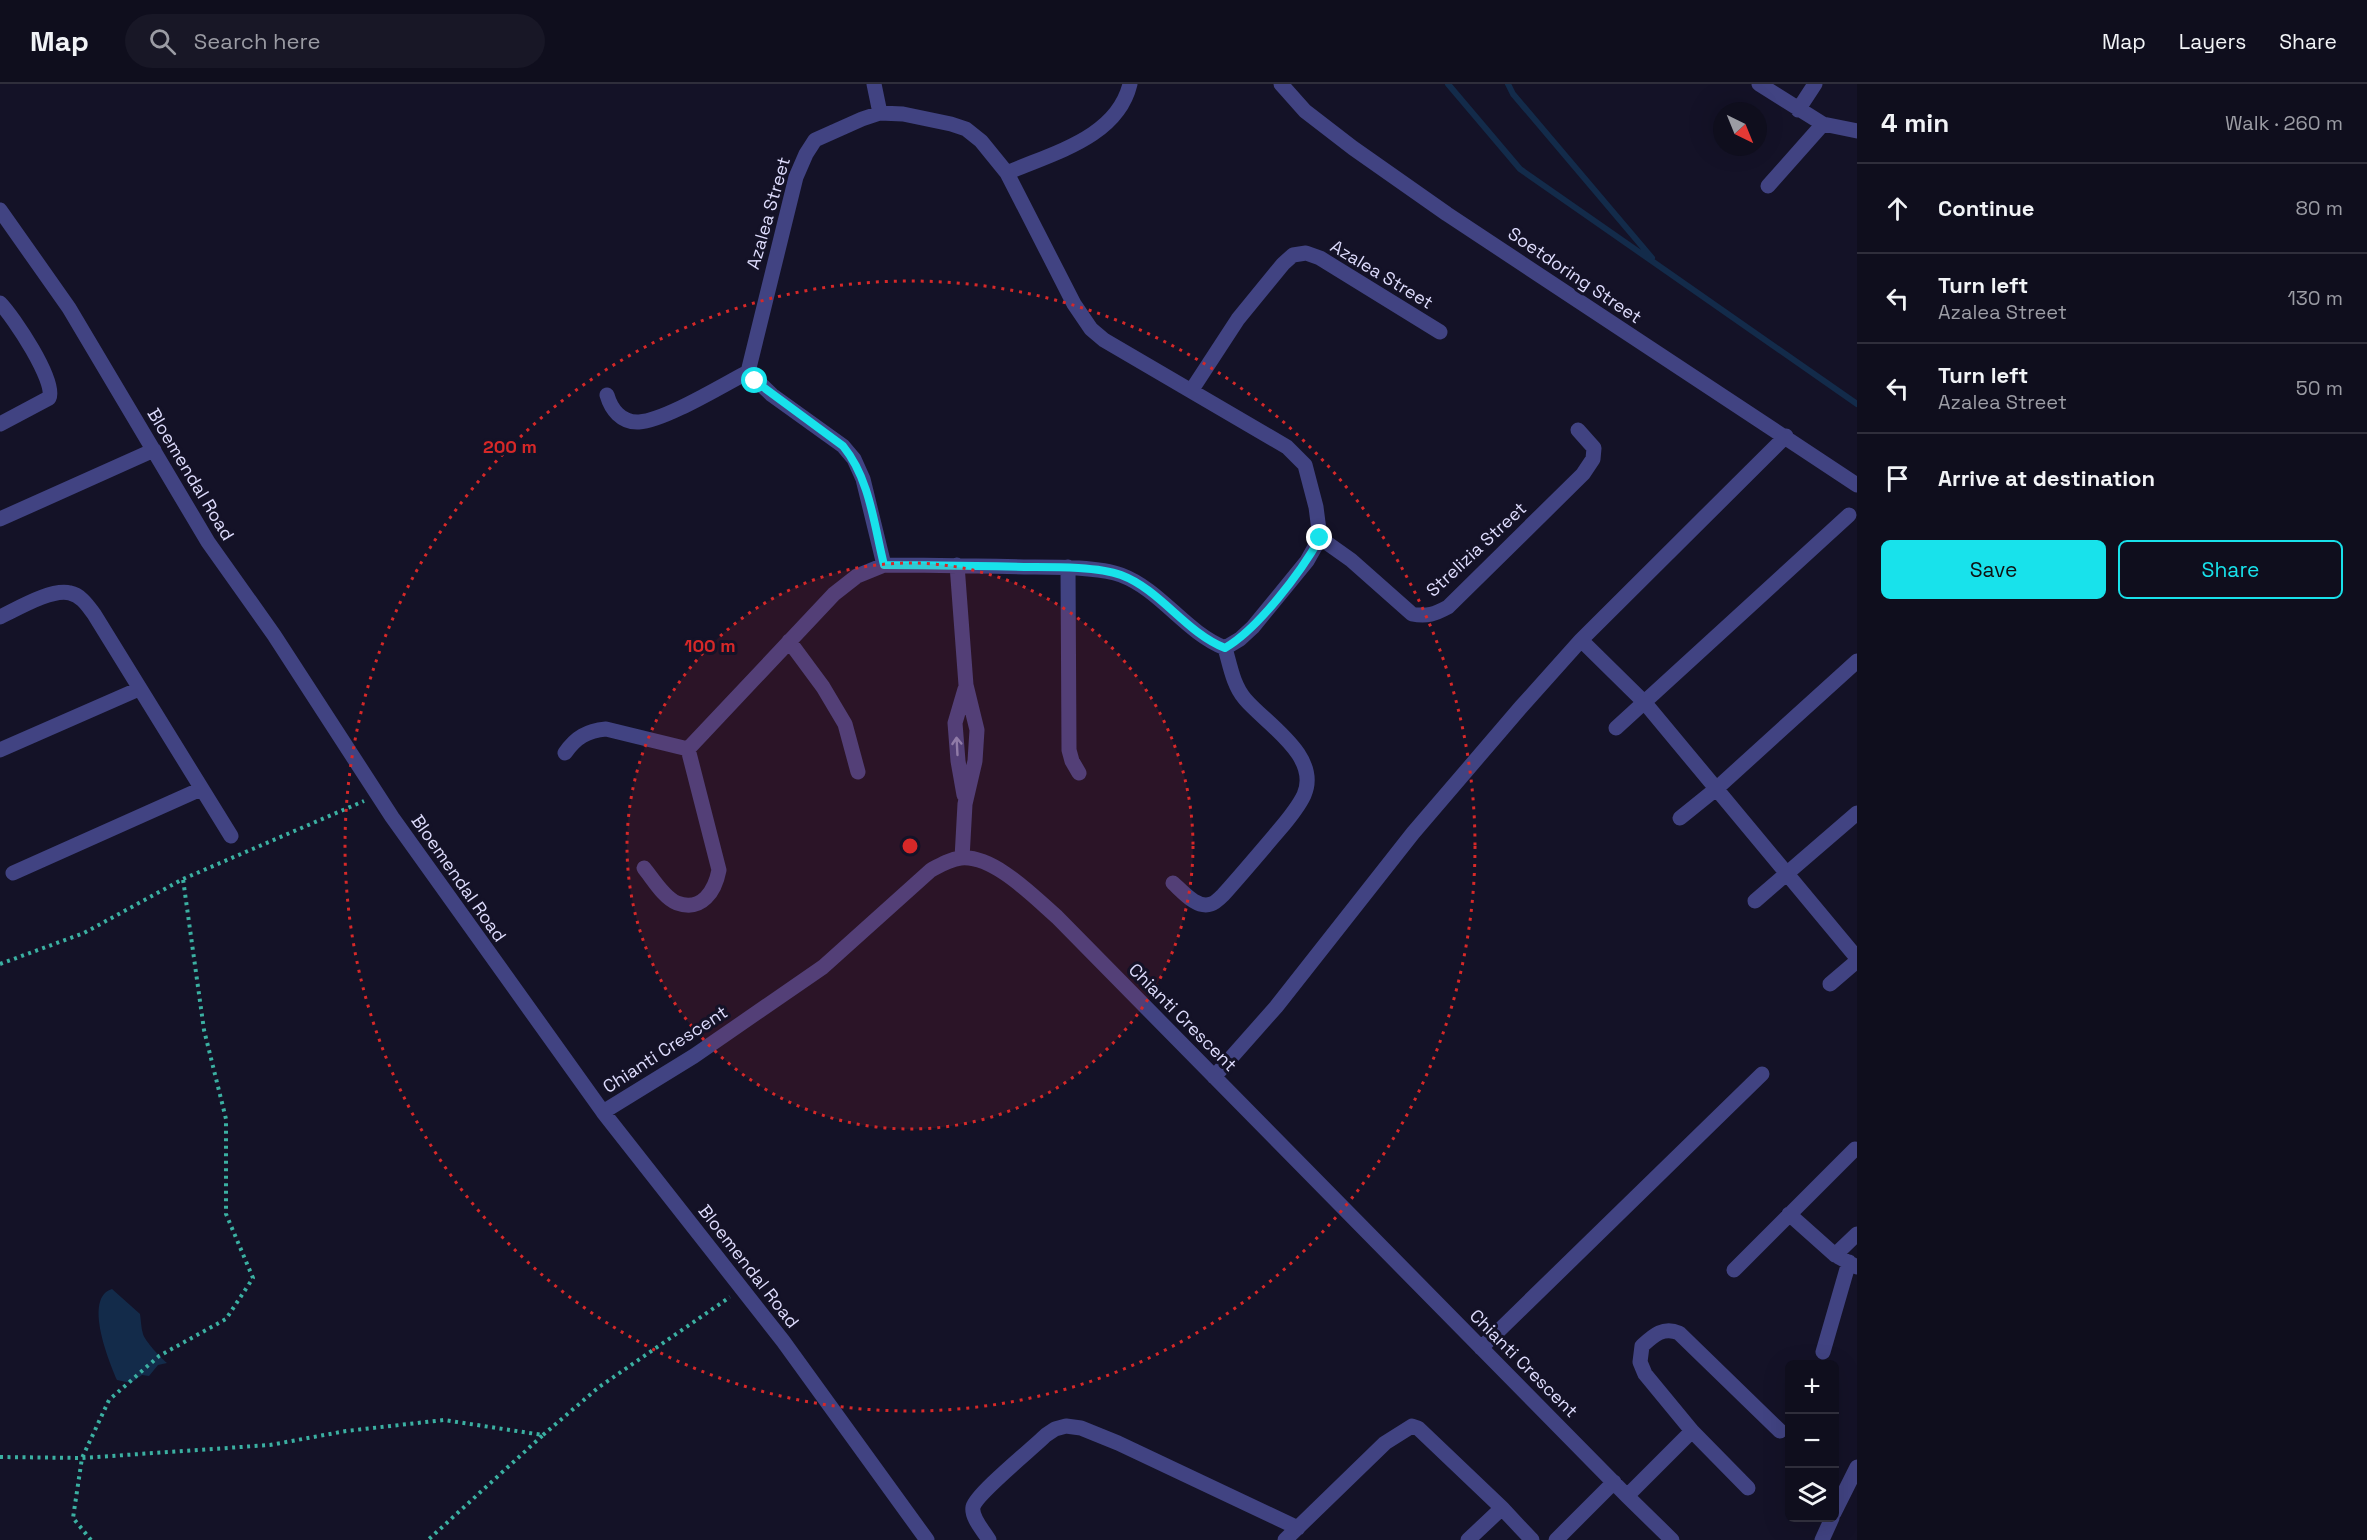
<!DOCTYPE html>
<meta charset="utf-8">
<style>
:root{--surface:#0f0e1d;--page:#181726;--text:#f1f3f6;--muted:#9b9ca4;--line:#2f2e3b;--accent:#18e2eb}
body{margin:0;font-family:"Space Grotesk",sans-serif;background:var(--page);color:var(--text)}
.controls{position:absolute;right:18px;bottom:18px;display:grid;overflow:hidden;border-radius:9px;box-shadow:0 6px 24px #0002}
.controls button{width:54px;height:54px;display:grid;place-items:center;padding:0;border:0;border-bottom:2px solid var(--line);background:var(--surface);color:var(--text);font:30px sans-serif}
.compass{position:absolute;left:1713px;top:18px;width:54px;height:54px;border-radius:50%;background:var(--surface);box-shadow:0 6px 24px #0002;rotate:137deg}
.stop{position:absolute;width:18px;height:18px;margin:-14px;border:4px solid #18e2eb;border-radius:50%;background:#fff}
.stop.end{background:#18e2eb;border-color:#fff;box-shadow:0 2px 6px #0008}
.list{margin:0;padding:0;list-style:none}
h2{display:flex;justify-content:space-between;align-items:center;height:78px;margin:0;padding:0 24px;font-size:26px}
h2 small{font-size:20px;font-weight:400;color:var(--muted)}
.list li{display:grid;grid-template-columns:39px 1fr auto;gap:18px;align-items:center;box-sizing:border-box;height:90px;padding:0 24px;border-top:2px solid var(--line)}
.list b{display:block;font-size:22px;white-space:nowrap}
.list p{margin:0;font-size:20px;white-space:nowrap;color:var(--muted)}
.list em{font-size:20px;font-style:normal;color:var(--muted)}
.actions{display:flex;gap:12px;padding:18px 24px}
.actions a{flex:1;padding:14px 0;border:2px solid var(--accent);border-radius:9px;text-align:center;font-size:21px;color:var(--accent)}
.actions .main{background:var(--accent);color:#111}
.icon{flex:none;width:33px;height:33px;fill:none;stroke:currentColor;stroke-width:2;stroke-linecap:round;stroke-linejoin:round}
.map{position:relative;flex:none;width:1857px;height:1456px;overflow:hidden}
header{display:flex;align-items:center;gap:36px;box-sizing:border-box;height:84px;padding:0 30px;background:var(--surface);border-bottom:2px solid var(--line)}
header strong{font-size:28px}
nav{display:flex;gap:33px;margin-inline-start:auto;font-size:21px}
.search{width:420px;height:54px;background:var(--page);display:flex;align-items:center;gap:15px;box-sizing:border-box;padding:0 21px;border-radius:33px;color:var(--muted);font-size:22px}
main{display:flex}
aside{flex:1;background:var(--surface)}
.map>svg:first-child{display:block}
.water{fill:#132b4a}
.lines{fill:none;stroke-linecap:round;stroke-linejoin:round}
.stream{stroke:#132b4a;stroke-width:6}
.path{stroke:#3bb0a2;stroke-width:4;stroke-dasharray:3 4.5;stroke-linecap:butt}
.minor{stroke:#414382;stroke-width:15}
.oneway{stroke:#8787b9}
.route{stroke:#18e2eb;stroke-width:8}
.ring{fill:none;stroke:#d62828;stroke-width:3;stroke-dasharray:3 6}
.labels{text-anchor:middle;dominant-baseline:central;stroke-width:6;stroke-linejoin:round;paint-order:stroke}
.street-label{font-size:18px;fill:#dddbfc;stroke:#141227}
.centre{fill:#d62828;stroke:#141227;stroke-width:3}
.ring-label{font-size:18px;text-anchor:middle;font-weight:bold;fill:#d62828;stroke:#141227;stroke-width:6;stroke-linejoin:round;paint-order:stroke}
</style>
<header>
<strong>Map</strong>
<div class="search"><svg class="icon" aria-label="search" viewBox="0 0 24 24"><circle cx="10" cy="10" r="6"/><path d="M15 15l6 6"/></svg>Search here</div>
<nav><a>Map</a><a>Layers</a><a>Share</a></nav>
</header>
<main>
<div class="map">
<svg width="1857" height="1456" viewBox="0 0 1857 1456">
<rect width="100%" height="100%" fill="#141227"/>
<path class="water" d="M112 1205 140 1230C141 1236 141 1244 143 1250 145 1257 160 1273 167 1279L158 1281 149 1292 142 1291 131 1299 117 1296C109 1277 83 1214 112 1205Z"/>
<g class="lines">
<path class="stream" d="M1448 0 1520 85 1857 320
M1508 0 1513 10 1652 174"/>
<path class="path" d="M0 880 84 849 183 795 364 717
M543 1351 599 1303 730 1213
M0 1373 82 1374 270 1361 346 1347 444 1336 543 1351 428 1456
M91 1456 73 1434 82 1374 109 1316 159 1272 226 1235 253 1194 226 1130V1035L204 946 183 795"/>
<path class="minor" d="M874 0 880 29
M1281 0 1305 27 1353 64 1447 130 1857 401
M1759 0 1823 40 1857 47
M1798 26 1815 0
M1007 89C1052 69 1117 54 1130 0
M1768 102 1823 40
M0 126 69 224 208 458 274 551 392 733 603 1028 783 1257 927 1456
M0 219C13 232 57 298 49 314L0 340
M748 288 796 93 806 70 815 56 862 35 880 29 903 30 951 40 966 45 981 57 1007 89 1074 220 1091 245 1104 256 1287 363 1305 381 1316 423 1320 454 1307 477 1253 543 1240 555 1225 564
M748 288 772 311 843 362 854 375 863 395 884 481
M1191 307 1238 235 1283 180 1293 171 1306 169 1320 174 1440 248
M607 311C611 325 621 339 639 338 664 337 723 301 748 288
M0 435 154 366
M1320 454 1351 476 1412 530C1427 533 1435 530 1448 523L1583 390 1593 375 1594 364 1578 346
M957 481 966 601 977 646 975 677 965 720 962 774
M1068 483 1069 666 1072 677 1079 689
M0 533C17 525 52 504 70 509 81 511 88 522 94 530L231 752
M1581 556 1645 619 1857 874
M789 557 823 603 845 640 858 688
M1616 644 1849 431
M688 665 834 510 857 492 884 481C934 481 984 482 1035 483 1058 483 1100 483 1121 491 1161 506 1185 548 1225 564
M0 666 139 605
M565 669C576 653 587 647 606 645L688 665
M964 711 958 677 955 639 965 605
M1680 734 1716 705 1857 577
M644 784C653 795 664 814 677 819 702 828 715 807 719 786L688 665
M13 789 201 705
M1173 799C1183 808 1197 825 1211 820 1215 819 1220 814 1223 811 1240 792 1257 772 1274 752 1285 739 1297 726 1304 711 1321 672 1266 640 1245 615 1233 601 1230 581 1225 564
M1755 817 1857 729
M1830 900 1857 877
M1214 993 1276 923 1413 749 1521 623 1581 556 1786 352
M603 1028 694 972 823 883 931 786C940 781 950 775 961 774 994 771 1034 813 1057 833L1627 1412 1672 1456
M1789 1130 1835 1171 1857 1183
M1835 1171 1857 1150
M1734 1186 1855 1065
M1481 1264 1762 990
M1823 1268 1849 1178
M1748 1404 1692 1347 1645 1290 1640 1278 1642 1262C1653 1252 1663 1242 1679 1249L1780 1347
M1627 1412 1692 1347
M1834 1429 1857 1383
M989 1456C984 1447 971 1434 973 1423 976 1410 1033 1364 1046 1351L1055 1345 1066 1342 1081 1344 1118 1359 1298 1444
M1285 1456 1385 1359 1412 1342 1418 1344 1502 1424 1532 1456
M1468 1456 1502 1424
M1556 1456 1614 1398
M1822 1456 1832 1434"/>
</g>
<defs><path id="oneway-shaft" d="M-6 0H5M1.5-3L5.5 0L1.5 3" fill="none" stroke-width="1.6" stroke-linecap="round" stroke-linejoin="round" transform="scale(1.5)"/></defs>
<use class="oneway" href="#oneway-shaft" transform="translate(957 662) rotate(-93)"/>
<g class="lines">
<path class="route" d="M755 297 843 362C870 395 874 441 884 481 934 481 984 482 1035 483 1058 483 1099 483 1121 491 1161 506 1185 548 1225 564 1258 545 1301 488 1320 454"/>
</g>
<circle cx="910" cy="762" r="283" fill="#d62828" fill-opacity=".12"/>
<g class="ring">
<circle cx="910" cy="762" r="283"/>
<circle cx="910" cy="762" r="565"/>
</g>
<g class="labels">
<g class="street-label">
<text transform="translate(768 129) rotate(-74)">Azalea Street</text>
<text transform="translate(1382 190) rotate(31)">Azalea Street</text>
<text transform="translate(1575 191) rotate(34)">Soetdoring Street</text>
<text transform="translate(191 390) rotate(59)">Bloemendal Road</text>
<text transform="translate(1476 465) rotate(-43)">Strelizia Street</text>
<text transform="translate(459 794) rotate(55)">Bloemendal Road</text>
<text transform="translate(1183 933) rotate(45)">Chianti Crescent</text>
<text transform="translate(665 965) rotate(-33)">Chianti Crescent</text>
<text transform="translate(749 1182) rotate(52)">Bloemendal Road</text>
<text transform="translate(1524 1279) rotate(45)">Chianti Crescent</text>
</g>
</g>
<circle cx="910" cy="762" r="9" class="centre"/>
<g class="ring-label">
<text x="510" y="369">200 m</text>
<text x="710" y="568">100 m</text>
</g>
</svg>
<div class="controls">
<button>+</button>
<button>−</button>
<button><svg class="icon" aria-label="layers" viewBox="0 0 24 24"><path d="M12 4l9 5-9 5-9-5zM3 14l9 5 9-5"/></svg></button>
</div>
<svg class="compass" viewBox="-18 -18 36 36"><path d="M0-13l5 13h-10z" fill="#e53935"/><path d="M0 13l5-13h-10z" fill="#9b9ca4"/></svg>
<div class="stop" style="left:755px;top:297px"></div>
<div class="stop end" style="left:1320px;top:454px"></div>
</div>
<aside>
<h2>4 min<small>Walk · 260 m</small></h2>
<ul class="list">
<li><svg class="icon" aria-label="ahead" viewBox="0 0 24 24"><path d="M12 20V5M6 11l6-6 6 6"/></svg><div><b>Continue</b></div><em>80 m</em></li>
<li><svg class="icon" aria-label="left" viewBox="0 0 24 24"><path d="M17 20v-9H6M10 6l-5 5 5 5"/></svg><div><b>Turn left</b><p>Azalea Street</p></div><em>130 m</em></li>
<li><svg class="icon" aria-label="left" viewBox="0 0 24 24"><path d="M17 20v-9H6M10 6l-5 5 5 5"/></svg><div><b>Turn left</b><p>Azalea Street</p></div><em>50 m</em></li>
<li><svg class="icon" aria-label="arrive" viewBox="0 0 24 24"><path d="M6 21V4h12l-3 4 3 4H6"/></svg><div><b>Arrive at destination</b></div></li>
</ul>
<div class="actions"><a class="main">Save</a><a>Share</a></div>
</aside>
</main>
